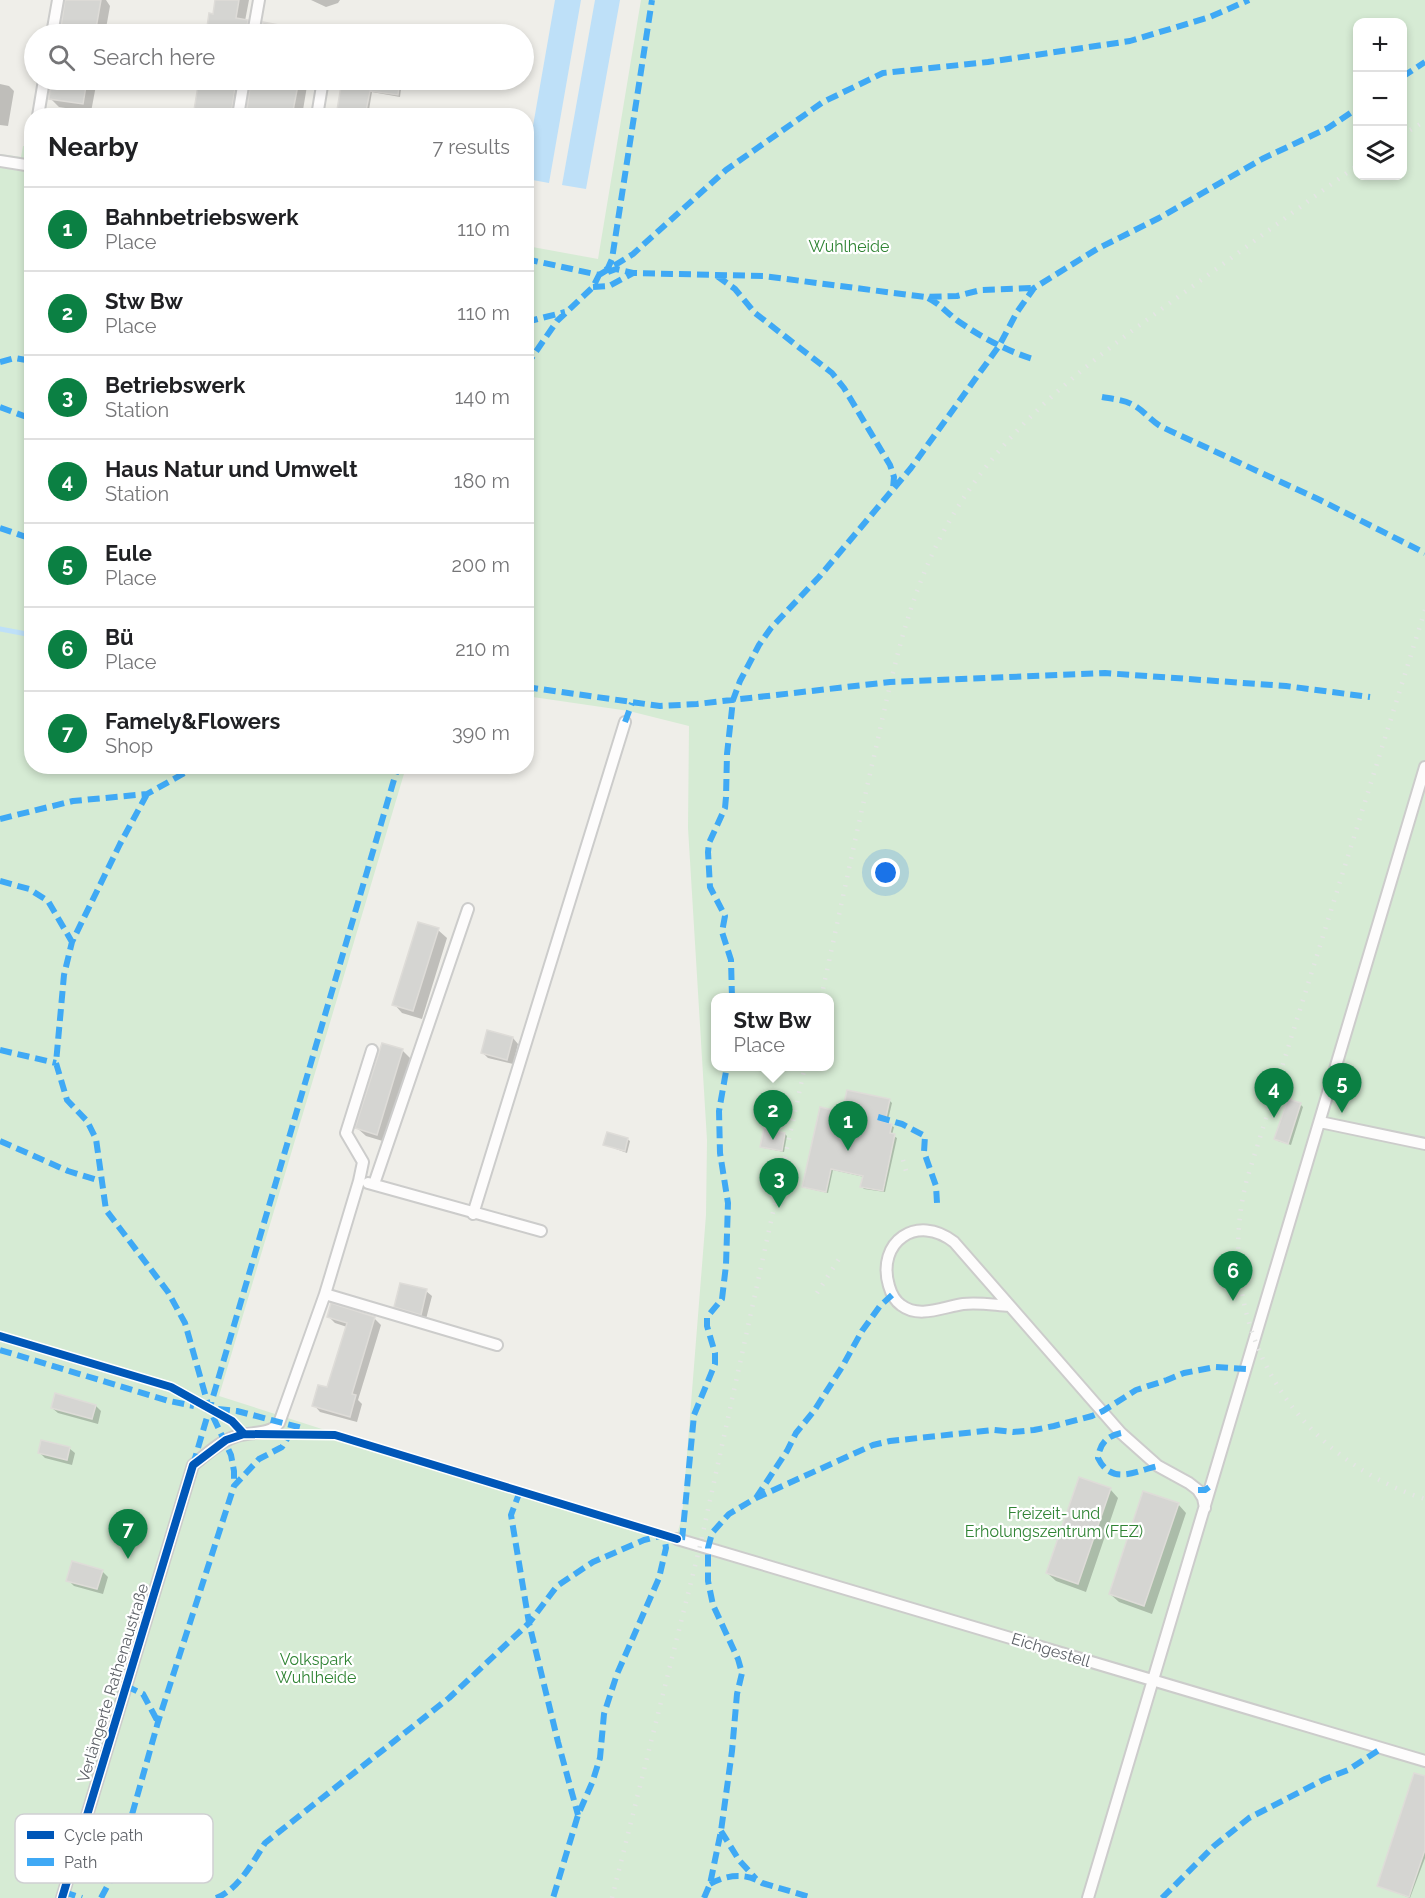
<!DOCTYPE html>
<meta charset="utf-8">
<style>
:root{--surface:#fff;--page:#f6f6f6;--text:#202124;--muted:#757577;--line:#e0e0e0;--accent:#0b8043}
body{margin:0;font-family:Raleway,sans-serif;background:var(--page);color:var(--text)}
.controls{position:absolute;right:18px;top:18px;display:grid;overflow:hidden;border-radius:12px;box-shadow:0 3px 9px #0003}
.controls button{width:54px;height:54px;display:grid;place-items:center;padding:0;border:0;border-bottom:2px solid var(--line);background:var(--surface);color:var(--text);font:30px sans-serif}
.you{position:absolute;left:886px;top:873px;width:21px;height:21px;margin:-15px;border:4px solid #fff;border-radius:50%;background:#1a73e8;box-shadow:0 0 0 9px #1a73e833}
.badge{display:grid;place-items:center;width:39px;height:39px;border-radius:50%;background:var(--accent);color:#fff;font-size:20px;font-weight:700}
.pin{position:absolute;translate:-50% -50px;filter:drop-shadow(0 2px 3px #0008)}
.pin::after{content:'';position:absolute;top:32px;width:21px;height:18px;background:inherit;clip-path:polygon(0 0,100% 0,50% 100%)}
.popup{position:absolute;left:711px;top:993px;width:123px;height:78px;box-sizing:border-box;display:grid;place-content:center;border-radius:12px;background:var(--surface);filter:drop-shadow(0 2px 4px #0005);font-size:20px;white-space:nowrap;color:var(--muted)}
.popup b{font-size:22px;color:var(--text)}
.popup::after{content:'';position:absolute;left:50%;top:100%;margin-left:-12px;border:12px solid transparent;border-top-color:var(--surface)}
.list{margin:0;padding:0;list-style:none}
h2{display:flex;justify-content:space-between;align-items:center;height:78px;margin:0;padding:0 24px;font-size:26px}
h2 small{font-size:20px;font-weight:400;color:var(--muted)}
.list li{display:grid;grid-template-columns:39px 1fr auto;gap:18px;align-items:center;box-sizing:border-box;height:84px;padding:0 24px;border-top:2px solid var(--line)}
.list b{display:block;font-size:22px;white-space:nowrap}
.list p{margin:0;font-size:20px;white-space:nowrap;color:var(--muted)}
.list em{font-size:20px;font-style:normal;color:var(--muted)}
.icon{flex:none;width:33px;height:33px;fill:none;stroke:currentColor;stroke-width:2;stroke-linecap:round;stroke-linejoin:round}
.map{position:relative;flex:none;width:1425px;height:1898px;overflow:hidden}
.search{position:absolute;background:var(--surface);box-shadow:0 3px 9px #0003;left:24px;top:24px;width:510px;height:66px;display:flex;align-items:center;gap:15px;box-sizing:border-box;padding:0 21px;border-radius:33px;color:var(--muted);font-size:22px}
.panel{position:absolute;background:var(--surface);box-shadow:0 3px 9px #0003;left:24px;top:108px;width:510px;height:666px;border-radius:24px}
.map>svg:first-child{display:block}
.green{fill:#d6ebd4;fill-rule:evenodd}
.water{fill:#bee0f8}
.shadow{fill:#0003}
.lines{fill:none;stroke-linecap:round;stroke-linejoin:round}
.stream{stroke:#bee0f8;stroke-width:5}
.building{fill:#d5d5d2;stroke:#dedcd8;stroke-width:1.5}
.lane-casing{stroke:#cccccb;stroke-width:14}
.lane{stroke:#fdfcfc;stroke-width:10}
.rail{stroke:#e4e5e4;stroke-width:4.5;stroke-dasharray:1.5 8;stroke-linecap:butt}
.quiet{stroke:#3fa9f5;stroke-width:6;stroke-dasharray:12 6;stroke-linecap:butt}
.cycleway-casing{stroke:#fff;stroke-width:11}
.cycleway{stroke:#0057b8;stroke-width:8}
.labels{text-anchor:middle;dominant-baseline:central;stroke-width:4.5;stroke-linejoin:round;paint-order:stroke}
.park-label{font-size:16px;fill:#308434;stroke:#fff}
.street-label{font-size:16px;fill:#5e6268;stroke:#fff}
.key{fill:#fff;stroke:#cfd0d2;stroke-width:1.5}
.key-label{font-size:16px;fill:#5e6268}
</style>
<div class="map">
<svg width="1425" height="1898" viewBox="0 0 1425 1898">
<rect width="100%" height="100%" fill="#efeee9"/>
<path class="green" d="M641 0H1425V1898H0V154L21 157 23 146 31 147 32 766 406 767 219 1396 675 1542 682 1517 706 1215 707 1140 688 828 689 726 629 711 526 696 527 246 598 259ZM1358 22H1402V176H1358ZM716 998H830V1066H716Z"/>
<path class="water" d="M555 0H581L549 183 527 179 526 166Z
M595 0H620L586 189 562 185Z"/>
<path class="shadow" d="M67 0H106L110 6 105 34H61Z
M217 0H249L245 21 256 30 255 34H208L211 15 214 16Z
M311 0H340L338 3 326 7Z
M264 24 307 30 311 34H261Z
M53 80H97L91 112 59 107 50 98Z
M200 80H308L302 116H247L253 81 247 83 241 116H194Z
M344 80H402L400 97 372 92 368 116H339L338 114Z
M0 84 9 86 14 91 8 126 0 125Z
M438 930 447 938 422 1019 402 1013 394 1004Z
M513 1038 518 1044 513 1064 488 1058 482 1052Z
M403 1051 411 1059 386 1142 366 1136 357 1128Z
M889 1100 892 1103 887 1124 894 1127 892 1135 897 1138 885 1192 864 1189 862 1187 864 1177 833 1170 828 1193 806 1188 804 1186 844 1114Z
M1300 1104 1303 1107 1291 1145 1278 1141 1275 1138Z
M785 1134 787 1136 784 1152 764 1148 762 1146Z
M627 1139 630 1141 627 1153 605 1145Z
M426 1291 432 1296 426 1319 401 1312 396 1306Z
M328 1316 374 1318 381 1325 358 1400 362 1404 357 1422 320 1412 314 1405 328 1389 347 1327 335 1323Z
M96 1406 101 1411 98 1424 58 1413 52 1408Z
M69 1448 75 1453 72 1465 45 1458 40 1453Z
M1110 1489 1118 1498 1086 1592 1056 1581 1047 1573Z
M1178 1504 1186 1513 1152 1614 1119 1602 1110 1594Z
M102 1571 108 1577 103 1594 74 1586 68 1580Z
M1425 1778V1858L1410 1898 1379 1886Z"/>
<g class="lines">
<path class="stream" d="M0 629 32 635"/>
</g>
<path class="building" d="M65 0H101L95 34H60Z
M215 0H239L236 18 248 20 246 34H206L209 13 213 14Z
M263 22 290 27 289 34H261Z
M51 80H87L83 104 49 99Z
M199 80H236L231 116H193Z
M251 80H299L292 116H246Z
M342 80H400L398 95 370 91 365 116H336Z
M418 922 439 928 413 1011 392 1005Z
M487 1030 513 1037 507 1060 481 1053Z
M382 1043 403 1049 377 1135 355 1128Z
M847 1090 890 1099 885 1122 892 1124 890 1133 895 1134 883 1191 860 1187 863 1176 831 1169 826 1192 802 1187 820 1107 842 1112Z
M1288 1099 1301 1103 1288 1144 1274 1139Z
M764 1128 785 1133 782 1151 760 1147Z
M607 1132 628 1138 625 1151 603 1145Z
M400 1283 427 1289 421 1315 394 1307Z
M331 1303 375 1317 352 1394 356 1395 350 1417 312 1406 318 1385 327 1387 347 1323 327 1317Z
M55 1393 96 1405 92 1419 51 1408Z
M41 1440 70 1447 67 1460 38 1453Z
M1079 1477 1111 1488 1078 1584 1046 1573Z
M1143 1491 1179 1503 1144 1606 1109 1594Z
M72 1561 103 1570 97 1589 66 1581Z
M1414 1773 1425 1776V1850L1409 1897 1377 1886Z"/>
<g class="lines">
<g class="lane-casing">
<path id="lane" d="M52 34 58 0
M253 34 259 0
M38 116 44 80
M238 116 244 80
M317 116 323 80
M0 161 32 166
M1320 1122 1425 1144
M368 1183 541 1231
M374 1184 468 909
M473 1214 625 722
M325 1294 497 1345
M1009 1306C994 1305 978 1302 963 1304 943 1307 919 1319 901 1305 894 1300 891 1293 889 1286 876 1242 917 1213 954 1242L1121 1433 1158 1466 1189 1483 1198 1490 1203 1498 1205 1508
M677 1539 1425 1761
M62 1898 193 1465C206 1455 219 1442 234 1437 248 1431 269 1436 279 1423L325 1294 359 1181 363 1162 346 1133 372 1050
M1088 1898 1425 767"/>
</g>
<use href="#lane" class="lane"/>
<path class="rail" d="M1402 135 1425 121
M1425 610 1247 1179C1211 1319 1288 1455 1425 1499
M821 998C839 916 856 834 875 752 893 672 908 592 950 520 1009 418 1100 354 1193 286 1248 246 1302 205 1358 165
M903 1160 908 1178
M817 1293 839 1259
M612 1898 700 1546 805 1066"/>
<path class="quiet" d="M1402 77 1425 62
M526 259 599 275
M608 272 616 269 633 273 763 276 925 297 957 296 981 290 1034 288
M599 275 633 254 726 170 823 102 883 73 988 62 1130 41 1210 17 1249 0
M717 276 735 289 755 313 832 373 844 388 890 465 894 477 893 489
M593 287 609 286 633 273
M928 298C940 304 947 313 958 321 981 337 1007 351 1033 359
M526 322 565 312
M0 362 15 358 32 361
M526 366 557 321 593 287 599 275 608 268 612 259 652 0
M1102 397C1113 399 1126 400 1135 406 1145 412 1151 421 1162 427L1320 500 1425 553
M0 407 32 419
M0 528 32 539
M526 687 660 706 697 704 890 682 1105 673 1286 686 1370 697
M625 722 632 703
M147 794 120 844 72 942 64 975 56 1063 67 1100 87 1121 96 1139 106 1210 168 1292 185 1323 209 1408 231 1455 234 1471V1486
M0 819 73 801 147 794 197 766
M0 881 29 889 48 901 72 942
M732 998 731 960 722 932 725 916 710 887 708 852 709 843 725 808 726 797 727 754 733 700 740 681 759 645 771 628 819 577 911 468 999 346 1017 312 1034 288 1097 249 1159 218 1262 159 1328 128 1358 108
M0 1050 56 1063
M878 1117 902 1124 925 1136 924 1152 936 1186 937 1203
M0 1141 68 1171 101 1181
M0 1350 169 1401 194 1406
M218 1409 237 1411 302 1428
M1121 1433C1107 1436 1100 1443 1098 1458 1112 1486 1135 1471 1158 1466
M193 1465 398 766
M1198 1490H1205L1212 1485
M520 1491 511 1515 529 1623 558 1742 578 1815
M756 1498 787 1451 796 1433 814 1411 842 1367 862 1331 880 1306 892 1295
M682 1540 694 1415 715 1364V1353L707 1326V1317L722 1299 726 1265 728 1203 720 1153 719 1111 727 1066
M126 1686 143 1694 158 1722
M721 1831 739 1860 756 1879
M710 1884C726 1875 745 1872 762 1883L813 1898
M64 1892 82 1898
M101 1898 117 1868 158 1722 234 1486 259 1459 282 1447 290 1434
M216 1898C238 1890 253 1862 265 1843L449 1698 529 1623 557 1586 593 1562 644 1540 664 1535 666 1548 659 1578 617 1674 604 1714 600 1758 592 1783 578 1815 553 1898
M704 1898 710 1884 721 1831 732 1751 737 1694 742 1673 738 1659 713 1605 708 1581V1548L712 1533 729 1514 756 1498 873 1445 890 1441 994 1430 1013 1432 1034 1430 1054 1426 1092 1416 1103 1411 1136 1390 1167 1380 1184 1373 1215 1367 1246 1369
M1162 1898 1214 1846 1249 1818 1325 1779 1348 1770 1382 1748"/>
<g class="cycleway-casing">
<path id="cycleway" d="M0 1336 171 1387 232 1421 244 1434
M62 1898 193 1465 226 1440 244 1434 335 1435 677 1539"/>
</g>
<use href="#cycleway" class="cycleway"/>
</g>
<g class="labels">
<g class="park-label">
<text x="849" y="246">Wuhlheide</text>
<text x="1054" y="1513">Freizeit- und<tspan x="1054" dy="18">Erholungszentrum (FEZ)</tspan></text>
<text x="316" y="1659">Volkspark<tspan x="316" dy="18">Wuhlheide</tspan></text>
</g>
<g class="street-label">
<text transform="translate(1051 1650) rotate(17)">Eichgestell</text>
<text transform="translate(113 1683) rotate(-73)">Verlängerte Rathenaustraße</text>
</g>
</g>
<rect x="15" y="1814" width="198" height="69" rx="9" class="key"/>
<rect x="27" y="1831" width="27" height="8" fill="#0057b8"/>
<rect x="27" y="1858" width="27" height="8" fill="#3fa9f5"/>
<g class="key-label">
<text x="64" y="1841">Cycle path</text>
<text x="64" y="1868">Path</text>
</g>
</svg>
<div class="controls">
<button>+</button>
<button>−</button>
<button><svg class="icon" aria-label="layers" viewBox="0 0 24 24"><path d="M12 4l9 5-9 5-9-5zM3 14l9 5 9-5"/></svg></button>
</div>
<div class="you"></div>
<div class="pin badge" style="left:848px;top:1151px">1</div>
<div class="pin badge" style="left:773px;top:1140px">2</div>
<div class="popup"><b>Stw Bw</b>Place</div>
<div class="pin badge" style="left:779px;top:1208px">3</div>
<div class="pin badge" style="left:1274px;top:1118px">4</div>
<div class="pin badge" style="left:1342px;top:1113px">5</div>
<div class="pin badge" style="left:1233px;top:1301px">6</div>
<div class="pin badge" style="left:128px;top:1559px">7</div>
<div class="search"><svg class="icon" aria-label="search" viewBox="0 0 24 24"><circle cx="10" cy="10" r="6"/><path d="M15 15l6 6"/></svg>Search here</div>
<section class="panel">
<h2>Nearby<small>7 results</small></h2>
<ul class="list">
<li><span class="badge">1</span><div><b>Bahnbetriebswerk</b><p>Place</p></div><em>110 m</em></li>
<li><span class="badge">2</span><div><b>Stw Bw</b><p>Place</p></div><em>110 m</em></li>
<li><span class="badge">3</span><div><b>Betriebswerk</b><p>Station</p></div><em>140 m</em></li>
<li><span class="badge">4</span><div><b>Haus Natur und Umwelt</b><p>Station</p></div><em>180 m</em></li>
<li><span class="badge">5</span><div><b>Eule</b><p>Place</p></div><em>200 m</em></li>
<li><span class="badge">6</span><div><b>Bü</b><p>Place</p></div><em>210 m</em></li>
<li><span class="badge">7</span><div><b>Famely&amp;Flowers</b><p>Shop</p></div><em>390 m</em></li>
</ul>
</section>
</div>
